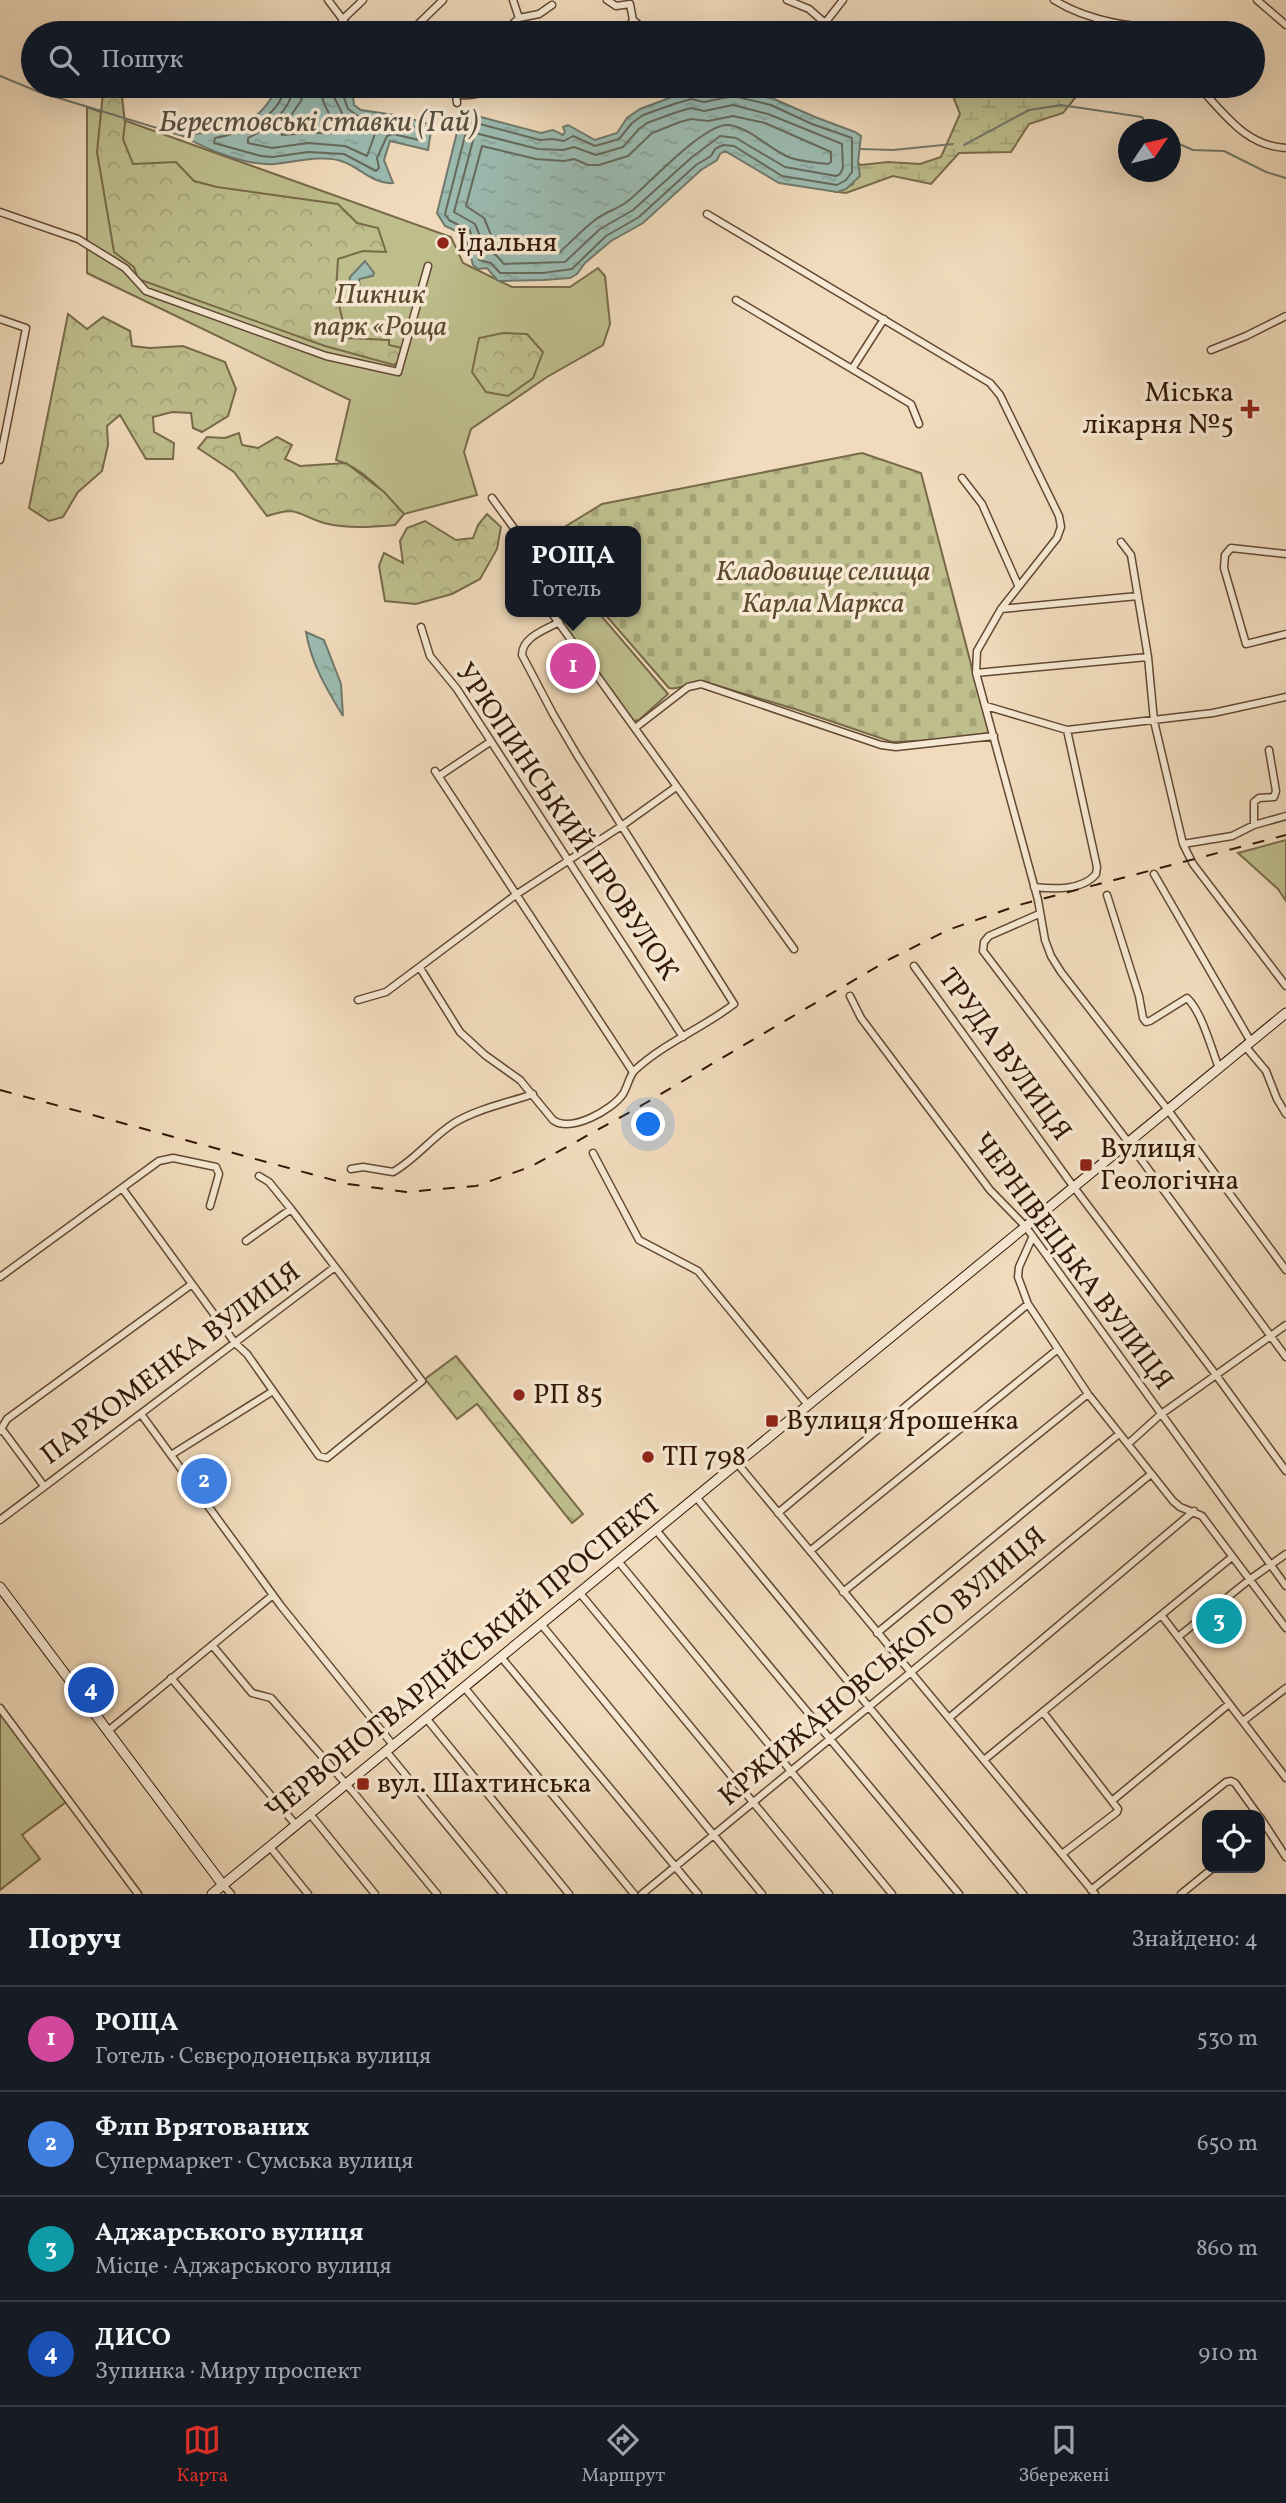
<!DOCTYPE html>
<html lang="uk">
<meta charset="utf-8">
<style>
:root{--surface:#171b24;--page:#242831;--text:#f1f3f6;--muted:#9ea1a6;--line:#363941;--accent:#d93025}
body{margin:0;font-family:Vollkorn,serif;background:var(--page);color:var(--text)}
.controls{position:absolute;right:21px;bottom:21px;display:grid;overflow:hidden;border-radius:14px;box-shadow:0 7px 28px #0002}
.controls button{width:63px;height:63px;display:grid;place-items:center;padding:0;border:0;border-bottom:2px solid var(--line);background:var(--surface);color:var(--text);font:35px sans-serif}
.compass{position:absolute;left:1118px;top:119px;width:63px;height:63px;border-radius:50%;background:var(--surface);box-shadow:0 7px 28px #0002;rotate:55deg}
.you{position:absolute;left:649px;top:1125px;width:24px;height:24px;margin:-18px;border:5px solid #fff;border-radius:50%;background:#1a73e8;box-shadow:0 0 0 10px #1a73e833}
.badge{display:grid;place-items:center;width:46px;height:46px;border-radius:50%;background:var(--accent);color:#fff;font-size:23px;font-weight:700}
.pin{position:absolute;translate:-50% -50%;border:4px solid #fff;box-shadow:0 2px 7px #0006}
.popup{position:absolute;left:505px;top:526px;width:136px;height:91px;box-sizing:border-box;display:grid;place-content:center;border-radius:14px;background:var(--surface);filter:drop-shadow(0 2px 5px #0005);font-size:23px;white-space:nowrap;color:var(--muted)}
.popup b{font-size:26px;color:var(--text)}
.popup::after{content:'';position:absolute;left:50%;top:100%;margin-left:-14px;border:14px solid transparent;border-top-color:var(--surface)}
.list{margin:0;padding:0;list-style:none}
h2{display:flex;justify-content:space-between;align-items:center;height:91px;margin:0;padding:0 28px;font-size:30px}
h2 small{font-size:23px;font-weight:400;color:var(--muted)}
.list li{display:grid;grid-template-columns:46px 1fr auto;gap:21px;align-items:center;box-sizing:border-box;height:105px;padding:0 28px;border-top:2px solid var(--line)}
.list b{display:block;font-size:26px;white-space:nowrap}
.list p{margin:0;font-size:23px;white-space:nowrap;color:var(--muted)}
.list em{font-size:23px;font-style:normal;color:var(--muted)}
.icon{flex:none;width:38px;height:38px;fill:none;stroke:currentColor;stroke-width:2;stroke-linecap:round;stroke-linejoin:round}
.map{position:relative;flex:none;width:1286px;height:1894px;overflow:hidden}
.search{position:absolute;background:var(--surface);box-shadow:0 7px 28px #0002;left:21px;right:21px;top:21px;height:77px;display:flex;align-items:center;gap:18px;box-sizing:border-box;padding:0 24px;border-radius:38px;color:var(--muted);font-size:26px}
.sheet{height:511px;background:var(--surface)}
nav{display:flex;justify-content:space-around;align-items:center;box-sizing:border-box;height:98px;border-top:2px solid var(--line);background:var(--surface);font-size:19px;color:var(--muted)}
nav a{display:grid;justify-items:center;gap:4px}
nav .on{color:var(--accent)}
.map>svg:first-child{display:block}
.green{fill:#bebe8d;stroke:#786a49;stroke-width:2}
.forest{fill:url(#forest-crowns);stroke:#786a49;stroke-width:2}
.wetland{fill:url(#wetland-marsh);stroke:#786a49;stroke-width:2}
.cemetery{fill:url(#cemetery-stones);stroke:#786a49;stroke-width:2}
.water{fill:url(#water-ripples);stroke:#71796c;stroke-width:2}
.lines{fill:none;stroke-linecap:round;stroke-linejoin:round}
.shore{stroke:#66695b;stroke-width:2}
.stream{stroke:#71796c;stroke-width:2}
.minor-casing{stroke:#624833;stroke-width:9}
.secondary-casing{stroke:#321705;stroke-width:11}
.minor{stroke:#f6e8d3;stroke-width:6}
.secondary{stroke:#f6e8d3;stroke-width:9}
.rail{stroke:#321705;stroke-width:2;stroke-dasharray:12 12;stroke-linecap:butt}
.poi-dot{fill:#8f2418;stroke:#f6e8d3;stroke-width:2.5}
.labels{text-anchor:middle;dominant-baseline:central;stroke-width:7;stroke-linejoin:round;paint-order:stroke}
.poi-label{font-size:28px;fill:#321705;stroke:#f6e8d3;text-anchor:start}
.park-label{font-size:28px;font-style:italic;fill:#5c492e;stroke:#f6e8d3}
.street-label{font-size:28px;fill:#321705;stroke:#f6e8d3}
.water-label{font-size:30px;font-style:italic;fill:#575041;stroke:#f6e8d3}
</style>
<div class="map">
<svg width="1286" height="1894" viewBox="0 0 1286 1894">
<defs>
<pattern id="forest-crowns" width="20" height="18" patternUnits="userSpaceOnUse" patternTransform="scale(1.75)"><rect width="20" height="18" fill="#bebe8d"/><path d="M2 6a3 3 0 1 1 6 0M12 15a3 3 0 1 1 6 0" fill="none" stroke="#a4a378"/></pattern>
<pattern id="wetland-marsh" width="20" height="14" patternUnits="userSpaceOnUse" patternTransform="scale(1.75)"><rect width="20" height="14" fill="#bebe8d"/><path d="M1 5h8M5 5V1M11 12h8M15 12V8" fill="none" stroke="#a4a378"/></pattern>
<pattern id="cemetery-stones" width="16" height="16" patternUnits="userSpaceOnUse" patternTransform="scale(1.75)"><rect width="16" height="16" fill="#bebe8d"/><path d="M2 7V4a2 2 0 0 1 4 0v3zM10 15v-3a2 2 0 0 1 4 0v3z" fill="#a4a378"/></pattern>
<pattern id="water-ripples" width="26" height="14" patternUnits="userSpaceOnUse" patternTransform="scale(1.75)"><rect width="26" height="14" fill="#9bbbb1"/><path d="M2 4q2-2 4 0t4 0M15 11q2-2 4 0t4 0" fill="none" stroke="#86a097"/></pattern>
</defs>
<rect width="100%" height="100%" fill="#f1dbbc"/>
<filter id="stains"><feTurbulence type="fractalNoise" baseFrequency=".00286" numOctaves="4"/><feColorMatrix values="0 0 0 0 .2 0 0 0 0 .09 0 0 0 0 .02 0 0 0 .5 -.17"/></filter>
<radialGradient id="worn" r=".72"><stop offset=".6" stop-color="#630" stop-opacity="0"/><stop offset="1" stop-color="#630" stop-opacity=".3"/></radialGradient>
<path class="green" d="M87 107 451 237 463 263 512 287H570L598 268 605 276 610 324 603 345 547 377 471 429 464 452 477 495 404 514C386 494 362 467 336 460L350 400 87 273Z
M554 612H598L668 694 639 720 634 721Z
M1286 840V901L1278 889 1238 853Z
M0 1713 66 1802 22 1835 40 1859 0 1890Z"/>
<path class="forest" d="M103 92 122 97 125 123 123 139 133 164 176 162 194 181 217 187 338 204 357 223 378 228 386 252 363 251 338 259 336 293 347 338 389 340V345L402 348 399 361 394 365 325 346 138 279 134 267 114 252 97 152Z
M68 314 87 329 103 317 130 331 132 346 150 348 183 346 225 362 236 389 228 416 202 432 193 428 191 413 172 412 153 417 154 432 174 443 173 459H146L120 415 107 426 108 445 102 471 78 492 63 517 49 521 29 508Z
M503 333 527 334 543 352 533 378 508 396 486 392 472 372 479 338Z
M239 433 242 445 258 448 277 437 292 445 285 459 300 466 346 463 384 492 404 514 395 525C372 527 347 529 324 523 296 515 300 505 267 516L234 472 198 448 207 437 225 438Z
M487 514 501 527 497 549 480 579 452 594 416 604 385 601 379 566 384 553 403 563 400 541 407 528 425 521 456 540 473 538 478 525Z
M456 1356 583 1514 572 1523 477 1404 457 1419 425 1379Z"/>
<path class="wetland" d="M949 86H1043L1075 98 1063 113 1029 124 1011 152 959 153 931 184 893 176 846 193 837 192 853 184 858 163 861 165 888 162 920 164 941 157 960 114Z"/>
<path class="cemetery" d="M862 453 921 473 989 733 937 740 892 742 798 710 702 681C690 680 680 691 669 688L603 612H636V531H558L602 504Z"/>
<path class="water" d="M279 86H343L353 96 354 105 361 110 401 116 432 125 428 150 390 141 384 160 393 183C375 185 360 168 344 162 325 154 295 162 275 164 246 166 208 150 183 136L233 128 235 124C258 121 268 104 279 86Z
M732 89 774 99 815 117 855 132 861 136 858 163 860 176 846 189 837 192 779 183 725 151 720 154 717 160 701 170 643 223 611 241 585 263 577 274 570 278 543 280 498 281 487 268 478 269 473 265 465 235 445 226 437 213 460 120 464 117 477 116 541 133 553 130 563 135 565 132 563 127 568 125 595 140 617 133 627 118 640 109 672 97 692 92 703 95Z
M365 261 374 273 373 276 359 279 360 289 355 292 349 285 350 277Z
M306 632 324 640 341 684 343 716C327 690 311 663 306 632Z"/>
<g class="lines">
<path class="shore" d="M285 86C280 118 242 133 215 138L214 143 261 156 273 157 308 152 344 154 376 171 379 168 377 158 387 136 393 134 419 140 422 139 424 132 421 129 400 123 358 116 348 109 340 86
M293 86C292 110 268 128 248 138V143L272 148 308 143 345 146 367 156 376 131 355 125 344 117 332 93 331 86
M304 86 301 101 280 131 282 135 308 133H342V129C330 119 321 101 320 86
M733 96 771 105 812 124 852 138V172L846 180 837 185 782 176 734 146 723 145 715 149 711 156 696 165 639 217 606 236 572 269 543 273H500L491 263 479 260 470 231 449 220 445 214 468 124 476 123 540 140 553 139 564 141 573 136 595 146 619 139 632 123 643 115 674 104 691 99 704 102Z
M733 105 768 114 842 144 843 168 840 174 836 176 785 167 736 138 720 136 691 158 633 210 600 229 565 262 504 264 496 255 486 251 475 224 454 212 475 133 538 149 563 150 574 147 596 155 623 147 639 129 647 123 677 112 691 108 704 111Z
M733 116 765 123 831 152V162L828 164C815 162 798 162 786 156 767 147 750 128 729 125 705 122 649 184 628 201 618 209 605 212 595 220 583 229 571 242 560 252L509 253 494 242 484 218 466 206 482 146 536 159 564 161 574 159 588 165H599L628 156 652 133 680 122 691 119 708 121Z"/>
<path class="stream" d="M0 76 39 92 183 136
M1170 140 1193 150 1224 151 1266 172 1286 178
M964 145 1029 110 1061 105 1142 117 1150 130
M860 149 893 150 953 144"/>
<g class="minor-casing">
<path id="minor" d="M328 0 353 33
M513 0 519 18 539 14 552 5
M607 0 616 6 630 4 633 20 649 33
M787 0 809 9 825 23 843 0
M1054 0C1094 25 1141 27 1187 31L1190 33
M1257 0 1286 25
M342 20 363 0
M409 33 443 0
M503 33 519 18
M624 33 633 20
M817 33 825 23 838 33
M448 86 456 94 457 103
M1198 86C1224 113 1245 146 1286 148
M456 94C468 97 485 94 494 86
M0 212 78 239 125 268 146 291 326 356 398 372 428 266
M707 214 990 383 1000 395 1059 516 1061 527 1057 538 1001 609 977 651 976 673 1038 900 1045 940 1051 956 1061 972 1168 1110 1286 1270
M736 300 911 404 919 424
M0 319 26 328 0 460
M1211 350 1246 336 1286 316
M852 369 884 319
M962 478 982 504 1018 585
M492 498 516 531
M1121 542 1131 555 1148 657 1154 721 1183 844 1193 864 1286 986
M1286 554 1231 548 1225 555 1224 568 1246 644 1286 634
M1001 609 1138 596
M551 612 794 949
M421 627 430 656 457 689 683 1037
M976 673 1148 657
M986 706 1067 730 1213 713 1286 697
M635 728 688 687 701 684 881 745 896 747 994 736
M435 771 633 1072
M439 776 490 742
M1254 825V802L1259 798 1274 797 1276 791 1269 750
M1183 844 1232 836 1254 825 1286 816
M1154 874 1251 1042
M1034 887C1053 889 1082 891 1096 874L1097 867 1067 730
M1107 895 1139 996 1143 1018 1146 1022 1150 1021 1187 998C1202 1012 1211 1048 1219 1068
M1039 914 989 936 984 942 983 951 1129 1143 1286 1357
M914 966 1073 1186 1216 1375 1286 1471
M420 968 460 1032 485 1055 520 1080 553 1120C571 1133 612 1110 623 1094 628 1086 629 1076 635 1070 664 1043 703 1028 734 1004L577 755 553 714 522 655C522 637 545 630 559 622
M850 996 861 1018 990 1190 1026 1227 1286 1586
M358 1000 386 992 517 894 623 825 676 787
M1245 1046 1266 1071 1277 1099 1286 1114
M593 1153 639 1240 698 1271 808 1405
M351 1169 363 1167 393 1172C416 1159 432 1137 454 1123 477 1109 507 1103 533 1094
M259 1176 269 1182 291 1209
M122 1188 235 1343 247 1354 319 1456 327 1458 422 1381 291 1209 246 1241
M1032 1238 1019 1267 1018 1277 1028 1304 1088 1394 1173 1501 1180 1507 1202 1516 1286 1628
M0 1277 159 1161 173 1158 216 1167 219 1174 210 1206
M141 1414 281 1606 393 1745
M1 1428 44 1486
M0 1431 7 1419 192 1284
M1128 1444 1160 1415 1286 1325
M171 1455 273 1391
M737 1463 1095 1894
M696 1497 1023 1894
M778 1513 1028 1304
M0 1520 335 1267
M656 1530 959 1894
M810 1551 1058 1349
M618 1561 892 1894
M579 1592 829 1894
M843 1592 1088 1394
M1162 1616 1286 1778
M541 1624 762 1894
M877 1633 1119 1434
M1178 1637 1249 1580 1286 1554
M212 1645 252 1693 271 1698 354 1793 437 1894
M501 1657 698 1894
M171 1678 296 1825
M464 1687 634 1894
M0 1708 138 1894
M1043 1712 1118 1809 1117 1812 1062 1854
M426 1718 569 1894
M949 1718 1194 1511
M1243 1721 1286 1688
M108 1731 273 1595
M386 1751 503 1894
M984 1760 1232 1557
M1113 1800 1229 1704
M310 1814 375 1894
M1260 1817 1286 1857
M270 1847 308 1894
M223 1885 231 1894
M1091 1890 1226 1782 1231 1781 1235 1783 1258 1815
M642 1894 1151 1474
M1181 1894 1213 1868"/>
</g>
<g class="secondary-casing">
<path id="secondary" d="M0 1587 223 1885
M212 1894 1286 1013"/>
</g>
<use href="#minor" class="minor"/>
<use href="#secondary" class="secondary"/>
<path class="rail" d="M0 1090 348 1184 406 1192 476 1186 530 1167 632 1111 890 959 948 930 1019 905 1286 835"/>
</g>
<g class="poi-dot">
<circle cx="443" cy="243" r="7"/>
<path d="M1246.5 398.5h7v7h7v7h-7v7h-7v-7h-7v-7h7z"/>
<rect x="1079" y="1158" width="14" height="14" rx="3.5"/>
<circle cx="519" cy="1395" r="7"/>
<rect x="765" y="1414" width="14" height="14" rx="3.5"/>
<circle cx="648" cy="1457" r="7"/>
<rect x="356" y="1777" width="14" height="14" rx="3.5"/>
</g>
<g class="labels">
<g class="poi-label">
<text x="457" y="243">Їдальня</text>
<text x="1234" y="393" text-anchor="end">Міська<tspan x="1234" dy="32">лікарня №5</tspan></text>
<text x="1100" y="1149">Вулиця<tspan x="1100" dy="32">Геологічна</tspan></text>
<text x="533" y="1395">РП 85</text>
<text x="786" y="1421">Вулиця Ярошенка</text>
<text x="662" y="1457">ТП 798</text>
<text x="377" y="1784">вул. Шахтинська</text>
</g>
<g class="park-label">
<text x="380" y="295">Пикник<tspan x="380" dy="32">парк «Роща</tspan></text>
<text x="823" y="572">Кладовище селища<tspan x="823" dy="32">Карла Маркса</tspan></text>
</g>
<g class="street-label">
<text transform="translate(566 822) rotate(56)">УРЮПИНСЬКИЙ ПРОВУЛОК</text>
<text transform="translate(1004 1055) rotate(54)">ТРУДА ВУЛИЦЯ</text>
<text transform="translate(1072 1262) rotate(53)">ЧЕРНІВЕЦЬКА ВУЛИЦЯ</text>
<text transform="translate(171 1364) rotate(-37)">ПАРХОМЕНКА ВУЛИЦЯ</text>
<text transform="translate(464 1658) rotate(-39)">ЧЕРВОНОГВАРДІЙСЬКИЙ ПРОСПЕКТ</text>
<text transform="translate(883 1667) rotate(-40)">КРЖИЖАНОВСЬКОГО ВУЛИЦЯ</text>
</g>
<g class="water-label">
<text x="319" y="123">Берестовські ставки (Гай)</text>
</g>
</g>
<rect width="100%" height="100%" filter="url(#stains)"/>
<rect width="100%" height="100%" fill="url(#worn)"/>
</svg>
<div class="controls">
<button><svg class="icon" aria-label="locate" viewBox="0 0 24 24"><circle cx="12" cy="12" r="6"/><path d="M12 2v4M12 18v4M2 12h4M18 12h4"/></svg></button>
</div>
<svg class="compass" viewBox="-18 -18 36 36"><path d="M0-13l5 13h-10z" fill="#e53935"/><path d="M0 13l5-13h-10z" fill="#9ea1a6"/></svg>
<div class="you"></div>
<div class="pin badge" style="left:573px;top:666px;background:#d1479c">1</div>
<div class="popup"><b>РОЩА</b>Готель</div>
<div class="pin badge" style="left:204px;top:1481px;background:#3f7fe0">2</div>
<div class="pin badge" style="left:1219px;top:1621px;background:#0f9aa8">3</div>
<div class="pin badge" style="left:91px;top:1690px;background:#1a4fb4">4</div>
<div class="search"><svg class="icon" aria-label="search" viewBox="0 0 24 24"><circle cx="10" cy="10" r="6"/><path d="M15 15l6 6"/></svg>Пошук</div>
</div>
<section class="sheet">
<h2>Поруч<small>Знайдено: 4</small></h2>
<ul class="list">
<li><span class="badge" style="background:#d1479c">1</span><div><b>РОЩА</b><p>Готель · Сєвєродонецька вулиця</p></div><em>530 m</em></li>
<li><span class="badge" style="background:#3f7fe0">2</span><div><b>Флп Врятованих</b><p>Супермаркет · Сумська вулиця</p></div><em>650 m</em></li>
<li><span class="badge" style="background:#0f9aa8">3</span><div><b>Аджарського вулиця</b><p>Місце · Аджарського вулиця</p></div><em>860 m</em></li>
<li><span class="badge" style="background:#1a4fb4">4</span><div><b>ДИСО</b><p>Зупинка · Миру проспект</p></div><em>910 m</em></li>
</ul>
</section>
<nav>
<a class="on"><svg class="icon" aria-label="map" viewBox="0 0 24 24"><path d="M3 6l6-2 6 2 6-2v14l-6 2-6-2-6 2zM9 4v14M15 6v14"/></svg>Карта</a>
<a><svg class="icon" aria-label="directions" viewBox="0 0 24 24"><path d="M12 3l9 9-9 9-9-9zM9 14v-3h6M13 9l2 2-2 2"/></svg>Маршрут</a>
<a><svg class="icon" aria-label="saved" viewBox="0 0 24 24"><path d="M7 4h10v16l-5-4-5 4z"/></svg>Збережені</a>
</nav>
